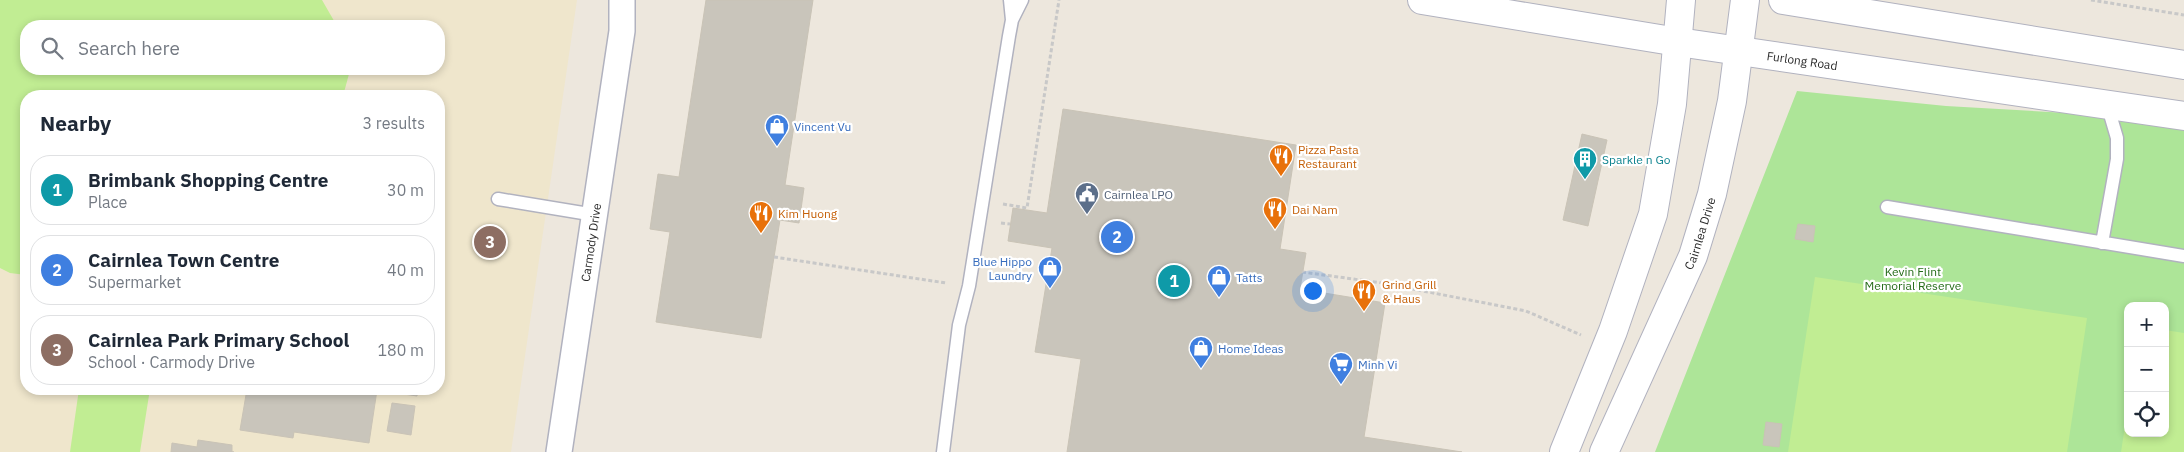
<!DOCTYPE html>
<meta charset="utf-8">
<style>
:root{--surface:#fff;--page:#f2f2f3;--text:#1f2937;--muted:#747a83;--line:#e0e1e3;--accent:#b45309}
body{margin:0;font-family:"IBM Plex Sans",sans-serif;background:var(--page);color:var(--text)}
.controls{position:absolute;right:15px;bottom:15px;display:grid;overflow:hidden;border-radius:10px;box-shadow:0 2px 8px #0003}
.controls button{width:45px;height:45px;display:grid;place-items:center;padding:0;border:0;border-bottom:1px solid var(--line);background:var(--surface);color:var(--text);font:25px sans-serif}
.you{position:absolute;left:1312px;top:290px;width:18px;height:18px;margin:-12px;border:4px solid #fff;border-radius:50%;background:#1a73e8;box-shadow:0 0 0 8px #1a73e833}
.badge{display:grid;place-items:center;width:32px;height:32px;border-radius:50%;background:var(--accent);color:#fff;font-size:16px;font-weight:700}
.pin{position:absolute;translate:-50% -50%;border:2px solid #fff;box-shadow:0 1px 5px #0006}
.list{margin:0;padding:0;list-style:none}
h2{display:flex;justify-content:space-between;align-items:center;height:65px;margin:0;padding:0 20px;font-size:21px}
h2 small{font-size:16px;font-weight:400;color:var(--muted)}
.list li{display:grid;grid-template-columns:32px 1fr auto;gap:15px;align-items:center;box-sizing:border-box;height:70px;margin:0 10px 10px;padding:0 10px;border:1px solid var(--line);border-radius:20px}
.list b{display:block;font-size:19px;white-space:nowrap}
.list p{margin:0;font-size:16px;white-space:nowrap;color:var(--muted)}
.list em{font-size:16px;font-style:normal;color:var(--muted)}
.icon{flex:none;width:28px;height:28px;fill:none;stroke:currentColor;stroke-width:2;stroke-linecap:round;stroke-linejoin:round}
.map{position:relative;flex:none;width:2184px;height:452px;overflow:hidden}
.search{position:absolute;background:var(--surface);box-shadow:0 2px 8px #0003;left:20px;top:20px;width:425px;height:55px;display:flex;align-items:center;gap:12px;box-sizing:border-box;padding:0 18px;border-radius:20px;color:var(--muted);font-size:19px}
.panel{position:absolute;background:var(--surface);box-shadow:0 2px 8px #0003;left:20px;top:90px;width:425px;height:305px;border-radius:20px}
.map>svg:first-child{display:block}
.education{fill:#efe6cc;fill-rule:evenodd}
.green{fill:#ade598;fill-rule:evenodd}
.pitch{fill:#c1ed93}
.building{fill:#c9c5bb;stroke:#c9c3b6}
.lines{fill:none;stroke-linecap:round;stroke-linejoin:round}
.lane-casing{stroke:#b1b2bf;stroke-width:15}
.street-casing{stroke:#b1b2bf;stroke-width:28}
.secondary-casing{stroke:#b1b2bf;stroke-width:30}
.path{stroke:#c8c8c8;stroke-width:3;stroke-dasharray:4 2.5;stroke-linecap:butt}
.lane{stroke:#fff;stroke-width:12}
.street{stroke:#fff;stroke-width:25}
.secondary{stroke:#fff;stroke-width:28}
.labels{text-anchor:middle;dominant-baseline:central;stroke-width:4.5;stroke-linejoin:round;paint-order:stroke}
.street-label{font-size:12px;fill:#2b2b2b;stroke:#fff}
.shop-label{font-size:12px;fill:#366cbe;stroke:#fff;text-anchor:start}
.food-label{font-size:12px;fill:#c56008;stroke:#fff;text-anchor:start}
.culture-label{font-size:12px;fill:#0d838f;stroke:#fff;text-anchor:start}
.service-label{font-size:12px;fill:#4e5e75;stroke:#fff;text-anchor:start}
.park-label{font-size:12px;fill:#246b18;stroke:#fff}
</style>
<div class="map">
<svg width="2184" height="452" viewBox="0 0 2184 452">
<rect width="100%" height="100%" fill="#ede7dd"/>
<path class="education" d="M0 0H577L511 452H0ZM26 26H439V69H26ZM26 96H439V389H26Z"/>
<path class="green" d="M1797 91 1946 106 2101 115 2184 129V452H1655ZM2128 306H2165V433H2128Z"/>
<path class="pitch" d="M0 0H322L337 26H26V69H348L349 74 343 96H26V275L10 273 0 268Z
M1815 277 2087 318 2067 452H1788Z
M2165 330 2184 333V452H2121L2128 406V433H2165Z
M79 389H150L140 452H70Z"/>
<path class="building" d="M706 0H813L785 185 804 188 799 223 780 220 761 338 656 322 670 232 650 229 658 174 679 177Z
M1063 109 1296 145 1280 249 1306 253 1300 289 1385 303 1364 437 1462 452H1067L1081 359 1035 352 1052 248 1008 241 1013 208 1047 213Z
M1582 134 1607 140 1588 226 1563 220Z
M1798 224 1815 226 1813 242 1795 239Z
M247 389H418L417 396 377 390 369 443 294 432 293 438 240 430Z
M392 403 415 406 411 435 387 431Z
M1766 422 1782 424 1779 447 1763 445Z
M198 440 232 445V452H234H171L172 443 197 447Z"/>
<g class="lines">
<g class="lane-casing">
<path id="lane" d="M1010 0 1012 20
M498 199 595 215
M1887 207 2184 256
M2102 243 2117 159V138L2107 104
M943 452 959 325 969 286 1009 36 1012 20 1022 0"/>
</g>
<g class="street-casing">
<g id="street">
<path id="s1" d="M559 452 622 31V0"/>
</g>
</g>
<g class="secondary-casing">
<g id="secondary">
<path id="s2" d="M1422 0 1678 42 2184 116"/>
<path d="M1783 0 2184 65"/>
<path d="M1564 452 1613 331 1653 214 1672 104 1681 0"/>
<path id="s3" d="M1604 452 1693 256 1712 194 1732 101 1745 0"/>
</g>
</g>
<path class="path" d="M2091 0 2184 15
M1003 204 1027 208 1059 0
M1001 223 1010 224
M774 257 946 283
M1302 272 1382 283 1526 311 1581 335"/>
<use href="#lane" class="lane"/>
<use href="#street" class="street"/>
<use href="#secondary" class="secondary"/>
</g>
<defs>
<g id="shop-pin" transform="scale(1.25)"><path d="M0 17L-7.5 6A9.5 9.5 0 1 1 7.5 6Z" fill="#3f7fe0" stroke="#fff"/><path d="M-5-2.5h2.3a2.7 3.5 0 0 1 5.4 0H5L5.5 6h-11ZM-1.5-2.5h3a1.5 2.3 0 0 0-3 0Z" fill="#fff"/></g>
<g id="restaurant-pin" transform="scale(1.25)"><path d="M0 17L-7.5 6A9.5 9.5 0 1 1 7.5 6Z" fill="#e8710a" stroke="#fff"/><path d="M-5-6h1v4h1v-4h1v4h1v-4h1v5L-1.5 .5V6h-2V.5L-5-1ZM5-6V6H3V1.5H1.5Q1.5-4 5-6Z" fill="#fff"/></g>
<g id="building-pin" transform="scale(1.25)"><path d="M0 17L-7.5 6A9.5 9.5 0 1 1 7.5 6Z" fill="#0f9aa8" stroke="#fff"/><path d="M-4-6H4V6H1V3H-1V6H-4ZM-2.5-4.3h1.7v1.8h-1.7ZM.8-4.3h1.7v1.8H.8ZM-2.5-1h1.7V.8h-1.7ZM.8-1h1.7V.8H.8Z" fill="#fff"/></g>
<g id="civic-pin" transform="scale(1.25)"><path d="M0 17L-7.5 6A9.5 9.5 0 1 1 7.5 6Z" fill="#5c6f8a" stroke="#fff"/><path d="M-.6-6.5H3V-4.5H.6V-3L4-1V1h2V6H-6V1h2V-1L-.6-3ZM-1.2 2.5V6h2.4V2.5Z" fill="#fff"/></g>
<g id="supermarket-pin" transform="scale(1.25)"><path d="M0 17L-7.5 6A9.5 9.5 0 1 1 7.5 6Z" fill="#3f7fe0" stroke="#fff"/><path d="M-6-5.5h2.5l.6 2H6L4.5 2H-2.5L-4.4-4H-6ZM-1.5 3.2a1.3 1.3 0 1 0 .1 0ZM3 3.2a1.3 1.3 0 1 0 .1 0Z" fill="#fff"/></g>
</defs>
<g fill-rule="evenodd">
<use href="#shop-pin" x="777" y="126"/>
<use href="#restaurant-pin" x="1281" y="156"/>
<use href="#building-pin" x="1585" y="159"/>
<use href="#civic-pin" x="1087" y="194"/>
<use href="#restaurant-pin" x="1275" y="209"/>
<use href="#restaurant-pin" x="761" y="213"/>
<use href="#shop-pin" x="1050" y="268"/>
<use href="#shop-pin" x="1219" y="277"/>
<use href="#restaurant-pin" x="1364" y="291"/>
<use href="#shop-pin" x="1201" y="348"/>
<use href="#supermarket-pin" x="1341" y="364"/>
</g>
<g class="labels">
<g class="street-label">
<text stroke="none"><textPath href="#s2" startOffset="385">Furlong Road</textPath></text>
<text stroke="none"><textPath href="#s3" startOffset="239">Cairnlea Drive</textPath></text>
<text stroke="none"><textPath href="#s1" startOffset="212">Carmody Drive</textPath></text>
</g>
<g class="shop-label">
<text x="794" y="126">Vincent Vu</text>
<text x="1032" y="261" text-anchor="end">Blue Hippo<tspan x="1032" dy="14">Laundry</tspan></text>
<text x="1236" y="277">Tatts</text>
<text x="1218" y="348">Home Ideas</text>
<text x="1358" y="364">Minh Vi</text>
</g>
<g class="food-label">
<text x="1298" y="149">Pizza Pasta<tspan x="1298" dy="14">Restaurant</tspan></text>
<text x="1292" y="209">Dai Nam</text>
<text x="778" y="213">Kim Huong</text>
<text x="1382" y="284">Grind Grill<tspan x="1382" dy="14">&amp; Haus</tspan></text>
</g>
<g class="culture-label">
<text x="1602" y="159">Sparkle n Go</text>
</g>
<g class="service-label">
<text x="1104" y="194">Cairnlea LPO</text>
</g>
<g class="park-label">
<text x="1913" y="271">Kevin Flint<tspan x="1913" dy="14">Memorial Reserve</tspan></text>
</g>
</g>
</svg>
<div class="controls">
<button>+</button>
<button>−</button>
<button><svg class="icon" aria-label="locate" viewBox="0 0 24 24"><circle cx="12" cy="12" r="6"/><path d="M12 2v4M12 18v4M2 12h4M18 12h4"/></svg></button>
</div>
<div class="you"></div>
<div class="pin badge" style="left:1174px;top:281px;background:#0f9aa8">1</div>
<div class="pin badge" style="left:1117px;top:237px;background:#3f7fe0">2</div>
<div class="pin badge" style="left:490px;top:242px;background:#8d6e63">3</div>
<div class="search"><svg class="icon" aria-label="search" viewBox="0 0 24 24"><circle cx="10" cy="10" r="6"/><path d="M15 15l6 6"/></svg>Search here</div>
<section class="panel">
<h2>Nearby<small>3 results</small></h2>
<ul class="list">
<li><span class="badge" style="background:#0f9aa8">1</span><div><b>Brimbank Shopping Centre</b><p>Place</p></div><em>30 m</em></li>
<li><span class="badge" style="background:#3f7fe0">2</span><div><b>Cairnlea Town Centre</b><p>Supermarket</p></div><em>40 m</em></li>
<li><span class="badge" style="background:#8d6e63">3</span><div><b>Cairnlea Park Primary School</b><p>School · Carmody Drive</p></div><em>180 m</em></li>
</ul>
</section>
</div>
